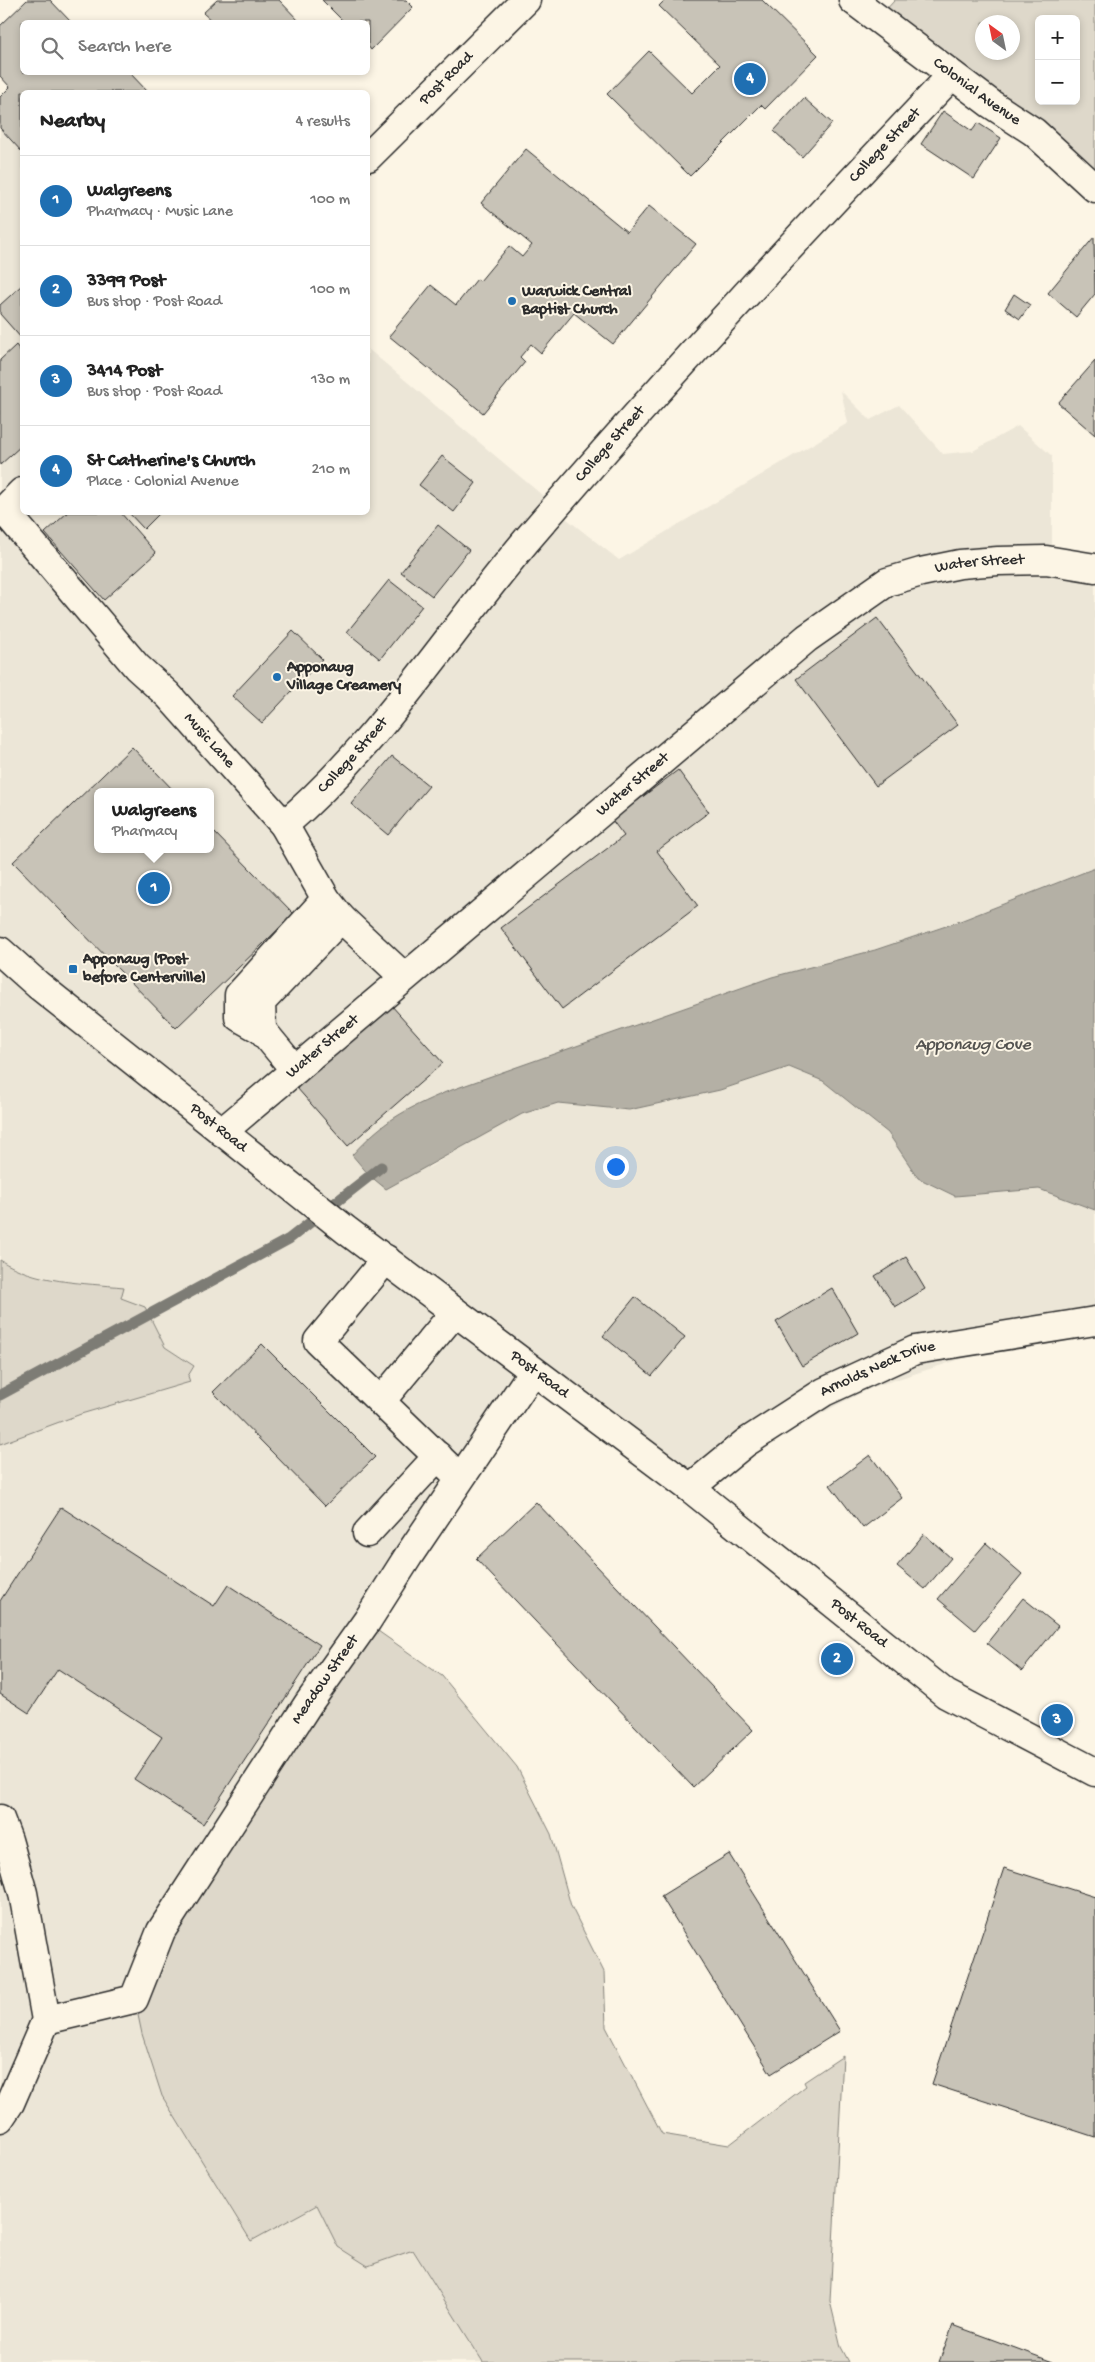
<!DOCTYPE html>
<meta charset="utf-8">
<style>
:root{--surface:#fff;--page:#f2f2f2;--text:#222;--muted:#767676;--line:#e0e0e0;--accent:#1f6fb2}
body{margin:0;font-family:"Gochi Hand",sans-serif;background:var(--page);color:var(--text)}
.controls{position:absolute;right:15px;top:15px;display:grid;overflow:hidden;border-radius:8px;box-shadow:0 2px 8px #0003}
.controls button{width:45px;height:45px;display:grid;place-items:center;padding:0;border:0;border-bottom:1px solid var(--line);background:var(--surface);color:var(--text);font:25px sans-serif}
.compass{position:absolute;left:975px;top:15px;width:45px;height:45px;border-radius:50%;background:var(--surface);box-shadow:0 2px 8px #0003;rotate:327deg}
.you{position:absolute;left:615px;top:1166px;width:18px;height:18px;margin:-12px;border:4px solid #fff;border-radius:50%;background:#1a73e8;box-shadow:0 0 0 8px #1a73e833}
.badge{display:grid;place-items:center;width:32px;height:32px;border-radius:50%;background:var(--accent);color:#fff;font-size:16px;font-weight:700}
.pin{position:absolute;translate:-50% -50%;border:2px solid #fff;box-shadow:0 1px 5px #0006}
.popup{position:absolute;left:94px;top:788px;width:120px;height:65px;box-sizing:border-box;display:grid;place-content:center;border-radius:8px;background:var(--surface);filter:drop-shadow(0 1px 4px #0005);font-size:16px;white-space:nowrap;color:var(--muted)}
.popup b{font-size:19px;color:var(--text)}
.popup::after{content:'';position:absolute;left:50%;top:100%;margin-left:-10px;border:10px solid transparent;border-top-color:var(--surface)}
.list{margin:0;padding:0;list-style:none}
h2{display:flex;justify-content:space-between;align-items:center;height:65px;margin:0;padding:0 20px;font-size:21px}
h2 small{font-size:16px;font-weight:400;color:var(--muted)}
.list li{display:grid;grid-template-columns:32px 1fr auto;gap:15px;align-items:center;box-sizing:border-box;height:90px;padding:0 20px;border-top:1px solid var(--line)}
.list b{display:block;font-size:19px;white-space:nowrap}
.list p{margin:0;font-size:16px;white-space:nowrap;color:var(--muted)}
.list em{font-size:16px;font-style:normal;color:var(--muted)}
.icon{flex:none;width:28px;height:28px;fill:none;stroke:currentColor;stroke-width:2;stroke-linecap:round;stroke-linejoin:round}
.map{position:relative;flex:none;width:1095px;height:2362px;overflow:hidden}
.search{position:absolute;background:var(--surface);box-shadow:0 2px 8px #0003;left:20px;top:20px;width:350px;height:55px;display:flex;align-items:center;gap:12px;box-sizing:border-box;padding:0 18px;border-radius:8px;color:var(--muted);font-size:19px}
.panel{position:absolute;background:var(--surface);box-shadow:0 2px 8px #0003;left:20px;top:90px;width:350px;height:425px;border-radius:8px}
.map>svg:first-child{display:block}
.built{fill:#ece6d7;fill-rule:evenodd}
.green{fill:#ded8ca;stroke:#84827a;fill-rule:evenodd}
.water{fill:#b4b0a5;stroke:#7d7b74}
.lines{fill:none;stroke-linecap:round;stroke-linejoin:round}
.stream{stroke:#7d7b74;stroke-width:11}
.building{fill:#c8c3b7;stroke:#2b2b2b}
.minor-casing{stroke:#2b2b2b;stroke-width:31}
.major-casing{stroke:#2b2b2b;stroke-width:31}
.minor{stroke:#fcf5e5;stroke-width:28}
.major{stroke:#fcf5e5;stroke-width:28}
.poi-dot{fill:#1f6fb2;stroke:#fcf5e5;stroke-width:2}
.labels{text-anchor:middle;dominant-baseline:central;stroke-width:4;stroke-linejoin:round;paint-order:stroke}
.street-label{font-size:16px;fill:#2b2b2b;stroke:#fcf5e5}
.poi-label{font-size:16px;font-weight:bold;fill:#2b2b2b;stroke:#fcf5e5;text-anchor:start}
.water-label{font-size:18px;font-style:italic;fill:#545350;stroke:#fcf5e5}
</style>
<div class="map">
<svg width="1095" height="2362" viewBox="0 0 1095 2362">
<rect width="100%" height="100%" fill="#fcf5e5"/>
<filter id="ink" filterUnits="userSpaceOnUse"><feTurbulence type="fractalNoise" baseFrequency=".02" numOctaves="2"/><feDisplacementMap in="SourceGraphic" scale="10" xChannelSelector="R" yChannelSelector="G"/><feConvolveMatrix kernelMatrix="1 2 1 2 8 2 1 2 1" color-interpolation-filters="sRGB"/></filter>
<g filter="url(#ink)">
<path class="built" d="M0 128 22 152V512H368V349L548 500 553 508 619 560 848 423 841 391 870 420 899 405 943 454 973 451 1018 426 1052 456V557L1095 564V868L955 923 446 1092 428 1168 489 1131 522 1114 558 1103 629 1110 720 1090 789 1067 823 1080 888 1133 918 1178 955 1196 1039 1189 1095 1210V1323L986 1351 873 1387 837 1405 690 1488 543 1383 391 1603 378 1626V1631L366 1641 251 2240 318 2205 338 2247 413 2250 483 2362H0V1444L81 1414 190 1382 188 1376 194 1366 165 1347 145 1308 121 1298 123 1287 62 1281 15 1270 0 1260ZM98 792H210V849H98Z"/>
<path class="green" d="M895 0H1095V184L881 15ZM1039 19H1076V101H1039ZM982 22H1012V52H982Z
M0 1260C35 1283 83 1283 124 1287L121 1298 145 1307 165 1347 194 1366 188 1376 190 1382 81 1414 0 1444Z
M378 1631 442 1676 517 1767 551 1834 571 1906 604 1972 606 2027 662 2134 729 2145 806 2086 804 2082 843 2056 830 2301 841 2347 849 2362H483L413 2250 368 2266 338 2247 317 2205 251 2241 162 2096 142 2034 134 1996 149 1938 366 1641Z"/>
<path class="water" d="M1095 868V1210L1039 1189 955 1196 918 1178 888 1133 823 1081 789 1067 720 1090 629 1110 558 1103 522 1114 386 1189 369 1175 352 1155C383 1121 404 1110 446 1092L772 977 875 950 955 923Z"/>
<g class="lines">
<path class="stream" d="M0 1395 289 1239 381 1167"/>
</g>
<path class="building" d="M27 0H50L71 22H22V72H129L148 92H22V152L0 128V97L10 87 0 76V26Z
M217 0H279L300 22H213L203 13Z
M322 0H406L413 7 371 50 368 46V22H344Z
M665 0H762L818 55 765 109 761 105 690 176 607 94 649 51 692 93 720 65 659 6Z
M804 98 832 123 802 157 774 131Z
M943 111 972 131 978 123 1001 138 974 179 921 144Z
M526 149 627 232 649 206 696 244 613 344 574 313 541 353 531 344 520 357 525 362 483 413 389 336 431 285 456 305 477 279 480 281 509 246 522 257 532 245 481 203Z
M1094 237 1095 294 1076 317 1048 293Z
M22 285V339L0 314V305Z
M1014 294 1030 305 1020 319 1005 309Z
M16 345 22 353V445L0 465V360Z
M1095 361V435L1058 403Z
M442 456 476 483 454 512 419 485Z
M68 512H120L156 553 104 600 45 533Z
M128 512H161L144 529Z
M438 525 469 550 432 596 401 572Z
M389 580 422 606 380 659 347 632Z
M877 618 958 725 876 786 796 679Z
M293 631 322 659 262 723 232 696Z
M132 747 175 792H98V849H210V828L294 914 176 1028 13 862Z
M392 756 429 786 388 835 351 804Z
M678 770 709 812 657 851 698 906 562 1009 501 928 624 836 612 820Z
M391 1005 443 1063 348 1146 297 1088Z
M906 1257 925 1289 895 1307 875 1276Z
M832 1288 858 1333 802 1366 776 1322Z
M635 1297 685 1337 652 1376 603 1336Z
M262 1344 375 1457 325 1506 213 1392Z
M870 1455 902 1498 863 1528 830 1485Z
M536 1502 753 1730 693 1787 476 1559Z
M61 1507 214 1606 228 1585 320 1645 203 1824 134 1779 162 1737 58 1669 29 1713 0 1694V1601Z
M924 1534 951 1558 925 1589 897 1566Z
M986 1543 1022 1574 975 1630 938 1599Z
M1023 1598 1058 1626 1022 1671 987 1643Z
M729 1854 840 2031 771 2074 661 1896Z
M1004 1868 1095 1897V2137L932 2084Z
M953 2325 1053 2362H939Z"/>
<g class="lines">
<g class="minor-casing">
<g id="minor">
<path id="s1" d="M853 0 991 104 1034 132 1095 188"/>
<path id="s2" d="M4 510 137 667 168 695 284 825 326 899 341 918 404 977"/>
<path id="s3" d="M284 825C379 744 446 636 526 541 663 381 807 228 952 75"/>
<path d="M262 1030 261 1002 341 918"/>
<path d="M295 1070 262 1030 239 1017V995L326 899"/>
<path id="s4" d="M222 1132 807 638 887 582 921 572 960 564 998 561 1046 560 1095 568"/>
<path d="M386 1259 318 1341 460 1478"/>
<path d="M381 1401 455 1312"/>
<path id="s5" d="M690 1488 745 1443 824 1392 915 1350 1095 1321"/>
<path d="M367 1533 438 1456"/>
<path d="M0 1819 8 1840 23 1893 46 2020 10 2103 0 2118"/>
<path id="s6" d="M46 2020 134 1999 161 1931 308 1704 367 1621 409 1555 533 1371"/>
</g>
</g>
<g class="major-casing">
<g id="major">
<path id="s7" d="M368 157 526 0"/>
<path d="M0 514 22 492"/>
<path id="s8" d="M0 951 38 985 346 1230 690 1488 946 1694 1095 1772"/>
</g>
</g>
<use href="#minor" class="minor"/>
<use href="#major" class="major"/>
</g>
</g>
<g class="poi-dot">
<circle cx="512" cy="301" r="5"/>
<circle cx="277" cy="677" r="5"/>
<rect x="68" y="964" width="10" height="10" rx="2.5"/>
</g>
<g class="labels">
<g class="street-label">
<text stroke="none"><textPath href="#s7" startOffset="111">Post Road</textPath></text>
<text stroke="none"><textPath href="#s1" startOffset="154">Colonial Avenue</textPath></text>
<text stroke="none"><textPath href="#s3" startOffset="908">College Street</textPath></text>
<text stroke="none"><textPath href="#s3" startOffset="502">College Street</textPath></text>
<text stroke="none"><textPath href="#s4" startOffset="958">Water Street</textPath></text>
<text stroke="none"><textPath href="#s2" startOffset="309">Music Lane</textPath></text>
<text stroke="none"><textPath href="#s3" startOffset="98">College Street</textPath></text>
<text stroke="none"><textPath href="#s4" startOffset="538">Water Street</textPath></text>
<text stroke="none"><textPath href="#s4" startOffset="132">Water Street</textPath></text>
<text stroke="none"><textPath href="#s8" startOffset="281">Post Road</textPath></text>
<text stroke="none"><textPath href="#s5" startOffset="224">Arnolds Neck Drive</textPath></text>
<text stroke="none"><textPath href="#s8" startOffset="686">Post Road</textPath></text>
<text stroke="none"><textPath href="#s8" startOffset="1091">Post Road</textPath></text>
<text stroke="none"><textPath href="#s6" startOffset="464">Meadow Street</textPath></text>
</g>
<g class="poi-label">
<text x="522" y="292">Warwick Central<tspan x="522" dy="18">Baptist Church</tspan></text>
<text x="287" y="668">Apponaug<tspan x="287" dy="18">Village Creamery</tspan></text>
<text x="83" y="960">Apponaug (Post<tspan x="83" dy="18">before Centerville)</tspan></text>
</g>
<g class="water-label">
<text x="973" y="1045">Apponaug Cove</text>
</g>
</g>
</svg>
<div class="controls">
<button>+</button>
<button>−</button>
</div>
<svg class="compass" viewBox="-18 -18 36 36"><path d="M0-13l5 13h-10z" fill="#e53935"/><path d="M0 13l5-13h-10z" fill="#767676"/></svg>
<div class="you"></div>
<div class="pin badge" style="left:154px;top:888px">1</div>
<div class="popup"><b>Walgreens</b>Pharmacy</div>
<div class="pin badge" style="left:837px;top:1659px">2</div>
<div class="pin badge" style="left:1057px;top:1720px">3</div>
<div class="pin badge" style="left:750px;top:79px">4</div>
<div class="search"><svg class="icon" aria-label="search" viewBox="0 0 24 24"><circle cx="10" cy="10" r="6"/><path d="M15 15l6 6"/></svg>Search here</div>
<section class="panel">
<h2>Nearby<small>4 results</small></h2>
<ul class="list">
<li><span class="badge">1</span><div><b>Walgreens</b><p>Pharmacy · Music Lane</p></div><em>100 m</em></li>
<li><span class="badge">2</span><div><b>3399 Post</b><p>Bus stop · Post Road</p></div><em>100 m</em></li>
<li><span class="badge">3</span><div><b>3414 Post</b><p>Bus stop · Post Road</p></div><em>130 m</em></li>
<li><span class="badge">4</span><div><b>St Catherine's Church</b><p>Place · Colonial Avenue</p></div><em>210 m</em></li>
</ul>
</section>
</div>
